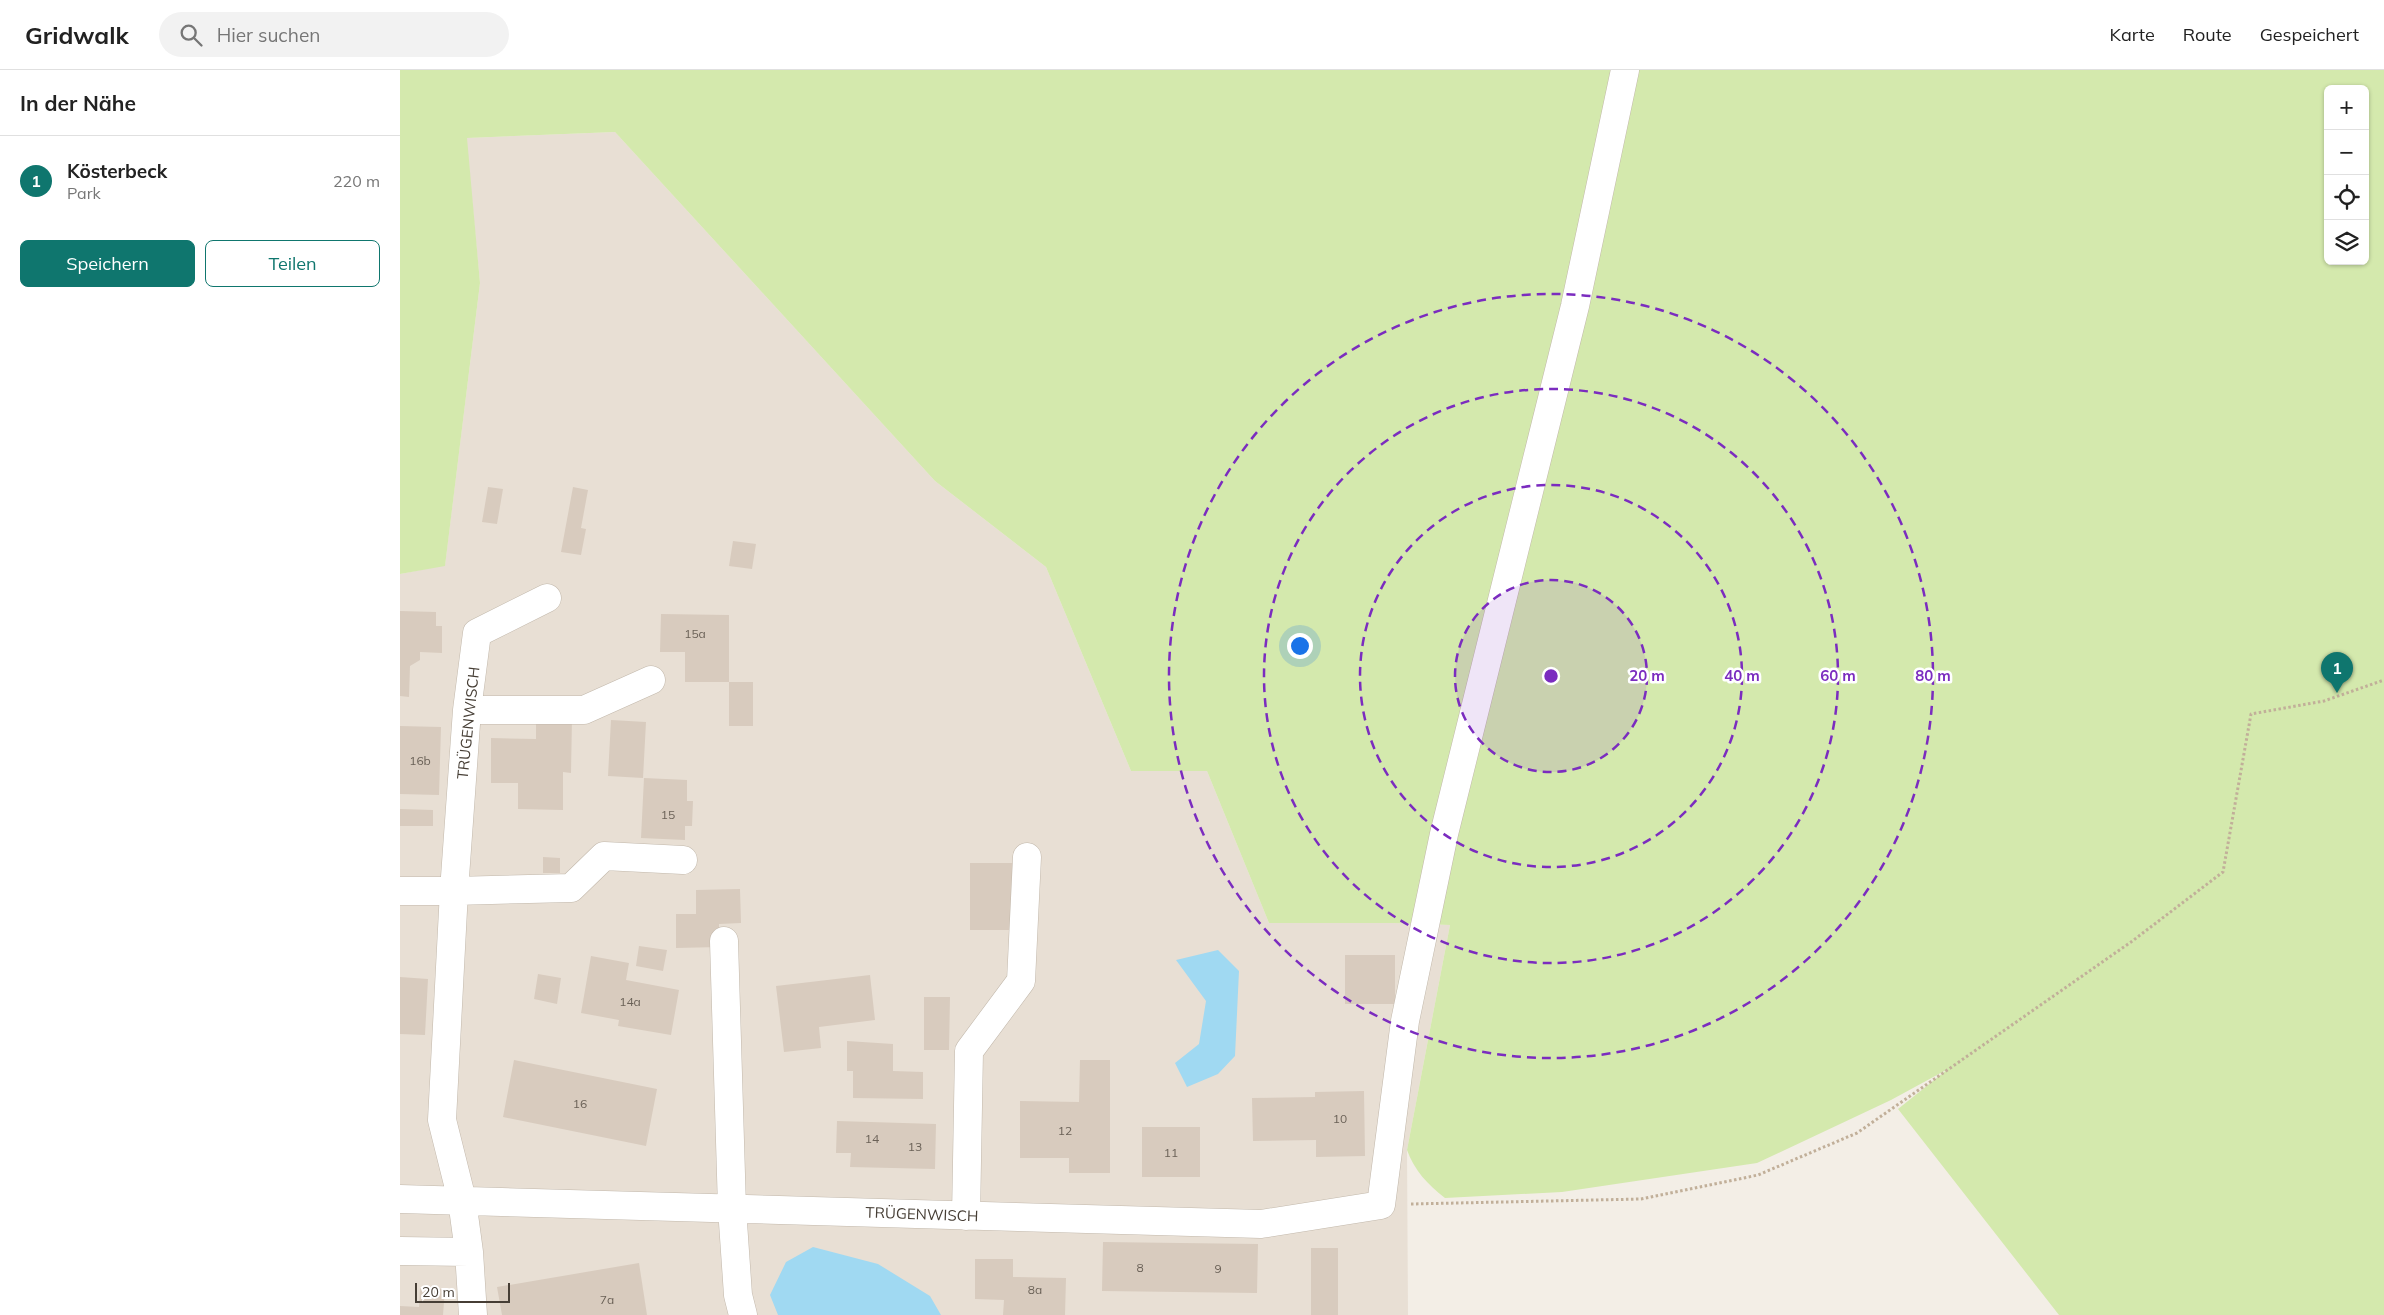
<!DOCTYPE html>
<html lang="de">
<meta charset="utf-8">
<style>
:root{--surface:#fff;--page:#f2f2f2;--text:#222;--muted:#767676;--line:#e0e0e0;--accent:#0f766e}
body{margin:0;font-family:Mulish,sans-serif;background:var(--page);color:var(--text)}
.controls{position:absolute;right:15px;top:15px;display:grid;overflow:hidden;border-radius:8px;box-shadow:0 1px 4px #0004}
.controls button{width:45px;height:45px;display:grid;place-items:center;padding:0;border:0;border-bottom:1px solid var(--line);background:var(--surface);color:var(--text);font:25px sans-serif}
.scale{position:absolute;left:15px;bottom:12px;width:95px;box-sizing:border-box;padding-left:5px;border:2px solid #463e35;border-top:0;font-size:14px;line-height:18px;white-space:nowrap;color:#463e35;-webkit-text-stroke:4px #fff;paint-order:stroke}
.you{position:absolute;left:899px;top:575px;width:18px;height:18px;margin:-12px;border:4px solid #fff;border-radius:50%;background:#1a73e8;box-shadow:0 0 0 8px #1a73e833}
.badge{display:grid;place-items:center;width:32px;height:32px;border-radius:50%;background:var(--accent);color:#fff;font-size:16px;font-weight:700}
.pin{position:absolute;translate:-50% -41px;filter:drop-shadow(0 1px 2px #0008)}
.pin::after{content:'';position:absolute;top:26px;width:18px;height:15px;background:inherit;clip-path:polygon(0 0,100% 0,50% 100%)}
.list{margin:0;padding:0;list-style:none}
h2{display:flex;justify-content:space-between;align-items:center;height:65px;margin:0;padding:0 20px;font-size:21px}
h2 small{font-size:16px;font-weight:400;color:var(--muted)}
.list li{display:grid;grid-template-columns:32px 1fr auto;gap:15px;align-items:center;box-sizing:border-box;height:90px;padding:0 20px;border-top:1px solid var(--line)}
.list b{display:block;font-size:19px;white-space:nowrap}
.list p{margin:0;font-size:16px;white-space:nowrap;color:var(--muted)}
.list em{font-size:16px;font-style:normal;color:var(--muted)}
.actions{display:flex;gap:10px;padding:15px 20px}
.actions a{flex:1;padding:11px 0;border:1px solid var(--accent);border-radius:8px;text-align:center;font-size:18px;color:var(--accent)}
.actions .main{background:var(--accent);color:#fff}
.icon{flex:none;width:28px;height:28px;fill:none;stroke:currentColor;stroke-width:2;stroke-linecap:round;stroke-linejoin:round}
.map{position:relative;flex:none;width:1984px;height:1245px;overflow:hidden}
header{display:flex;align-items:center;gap:30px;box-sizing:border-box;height:70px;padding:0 25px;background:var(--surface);border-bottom:1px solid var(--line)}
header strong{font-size:24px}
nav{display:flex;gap:28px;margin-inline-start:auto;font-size:18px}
.search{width:350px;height:45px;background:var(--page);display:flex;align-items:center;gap:12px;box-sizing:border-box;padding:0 18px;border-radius:28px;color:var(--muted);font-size:19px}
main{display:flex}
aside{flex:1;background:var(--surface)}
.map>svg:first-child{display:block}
.residential{fill:#e8dfd4}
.green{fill:#d4e9ad;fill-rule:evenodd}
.water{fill:#a0d9f2}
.building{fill:#d8cbbe}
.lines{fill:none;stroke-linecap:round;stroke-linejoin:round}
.minor-casing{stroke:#c2b8ab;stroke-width:29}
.path{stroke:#c1af99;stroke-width:3;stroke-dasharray:2.5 2.5;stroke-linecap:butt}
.minor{stroke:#fff;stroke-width:28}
.ring{fill:none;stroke:#7b2cbf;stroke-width:2.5;stroke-dasharray:9 6}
.labels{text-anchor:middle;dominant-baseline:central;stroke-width:5;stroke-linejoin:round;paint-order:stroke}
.number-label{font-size:12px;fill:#6a6157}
.street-label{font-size:15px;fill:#463e35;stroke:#fff}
.centre{fill:#7b2cbf;stroke:#fff;stroke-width:2.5}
.ring-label{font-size:15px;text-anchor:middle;font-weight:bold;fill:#7b2cbf;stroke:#fff;stroke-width:5;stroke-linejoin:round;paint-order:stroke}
</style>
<header>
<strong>Gridwalk</strong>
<div class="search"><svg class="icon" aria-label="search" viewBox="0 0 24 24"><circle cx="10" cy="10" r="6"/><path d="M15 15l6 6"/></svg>Hier suchen</div>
<nav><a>Karte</a><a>Route</a><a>Gespeichert</a></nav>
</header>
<main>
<aside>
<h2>In der Nähe<small></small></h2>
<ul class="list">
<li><span class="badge">1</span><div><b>Kösterbeck</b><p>Park</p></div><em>220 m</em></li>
</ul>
<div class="actions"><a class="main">Speichern</a><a>Teilen</a></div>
</aside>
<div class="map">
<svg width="1984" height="1245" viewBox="0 0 1984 1245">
<rect width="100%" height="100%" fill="#f3eee6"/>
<path class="residential" d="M215 62 535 411 646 497 731 701H807L869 853H993L1050 855 1007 1080 1008 1245H0V504L45 495 80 213 66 68Z"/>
<path class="green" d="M0 0H1984V1245H1659L1498 1039 1548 999 1491 1030 1357 1093 1162 1122 1045 1128C1028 1115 1014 1100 1007 1080L1050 855 993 853H869L807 701H731L646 497 535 411 215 62 67 68 80 213 45 496 0 504ZM1928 19H1965V191H1928Z"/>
<path class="water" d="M818 880 839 901 835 986 818 1004 787 1017 775 993 799 974 806 931 776 890Z
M413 1177 478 1194 530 1226 541 1245H378L370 1225 386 1192Z"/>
<path class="building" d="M88 417 103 419 97 454 82 452Z
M173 417 188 420 181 458 186 459 181 485 161 482Z
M333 471 356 474 352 499 329 496Z
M0 541 36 542V556H42V583L20 582V590L10 596 9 627 0 626Z
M261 544 329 545V612H285V582H260Z
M329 612H353V656H329Z
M136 647 172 648 171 703 163 702V740L118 739V713H91V668L136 669Z
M211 650 246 652 243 708 208 706Z
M0 656 41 657 39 725 0 724Z
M244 708 287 710V731H293L292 756H285V770L241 768Z
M0 739 33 740V756H0Z
M143 787 160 788V803H143Z
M570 793H616V860H570Z
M340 819 341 853 319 854V877L276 878V844H296V820Z
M239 876 267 880 263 901 236 896Z
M945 885H995V934H945Z
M191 886 229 893 226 910 279 920 271 965 218 956 219 950 181 943Z
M138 904 161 908 157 934 134 929Z
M470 905 475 950 419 957 421 978 384 982 376 916Z
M0 907 28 909 25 965 0 964Z
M524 927H550L549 980H524Z
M447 971 493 974V1001L523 1002V1029L453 1028V1001H447Z
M114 990 257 1019 246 1076 103 1047Z
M680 990H710V1103H669V1088H620V1031L679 1032Z
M964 1021 965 1086 916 1087V1070L853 1071 852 1028 915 1027V1022Z
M437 1051 536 1054 535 1099 450 1097 451 1083H436Z
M742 1057H800V1107H742Z
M703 1172 858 1174 857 1223 702 1221Z
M911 1178H938V1245H911Z
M575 1189H613V1207L666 1208 665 1245H603L604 1230 575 1229Z
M239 1193 247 1245H102L97 1217Z
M20 1218 45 1219 43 1245H0V1236L19 1237Z"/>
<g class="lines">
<g class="minor-casing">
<path id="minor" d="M147 528 77 563 67 640 54 821 171 818 204 786 283 790
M67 640H184L251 610
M0 821H54L42 1050 62 1130 69 1182 0 1181
M324 871 332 1138 338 1225 343 1245
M0 1129 861 1154 981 1135 1005 951 1044 764 1175 236 1225 0
M566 1146 569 981 621 911 627 787
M69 1182 73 1245"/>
</g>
<path class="path" d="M1011 1134 1241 1129 1358 1105 1457 1063 1731 872 1823 802 1851 644 1924 631 1984 610"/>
<use href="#minor" class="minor"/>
</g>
<circle cx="1151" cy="606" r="96" fill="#7b2cbf" fill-opacity=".12"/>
<g class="ring">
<circle cx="1151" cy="606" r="96"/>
<circle cx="1151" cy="606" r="191"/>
<circle cx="1151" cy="606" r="287"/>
<circle cx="1151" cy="606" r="382"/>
</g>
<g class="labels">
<g class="number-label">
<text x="295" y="563">15a</text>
<text x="20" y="690">16b</text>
<text x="268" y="744">15</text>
<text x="230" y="931">14a</text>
<text x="180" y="1033">16</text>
<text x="940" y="1048">10</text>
<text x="665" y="1060">12</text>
<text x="472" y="1068">14</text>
<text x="515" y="1076">13</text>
<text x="771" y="1082">11</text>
<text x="740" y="1197">8</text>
<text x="818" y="1198">9</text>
<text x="635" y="1219">8a</text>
<text x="207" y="1229">7a</text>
</g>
<g class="street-label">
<text transform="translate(68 653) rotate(-84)">TRÜGENWISCH</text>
<text transform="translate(522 1144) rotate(2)">TRÜGENWISCH</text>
</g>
</g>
<circle cx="1151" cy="606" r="8" class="centre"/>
<g class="ring-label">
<text x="1247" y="611">20 m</text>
<text x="1342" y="611">40 m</text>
<text x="1438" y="611">60 m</text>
<text x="1533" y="611">80 m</text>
</g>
</svg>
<div class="controls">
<button>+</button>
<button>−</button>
<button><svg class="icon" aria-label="locate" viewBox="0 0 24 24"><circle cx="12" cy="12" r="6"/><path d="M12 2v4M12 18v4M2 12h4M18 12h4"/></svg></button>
<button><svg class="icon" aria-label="layers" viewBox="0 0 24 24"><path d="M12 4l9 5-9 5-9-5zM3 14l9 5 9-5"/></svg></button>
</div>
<div class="scale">20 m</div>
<div class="you"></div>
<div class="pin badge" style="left:1937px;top:623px">1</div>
</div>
</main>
